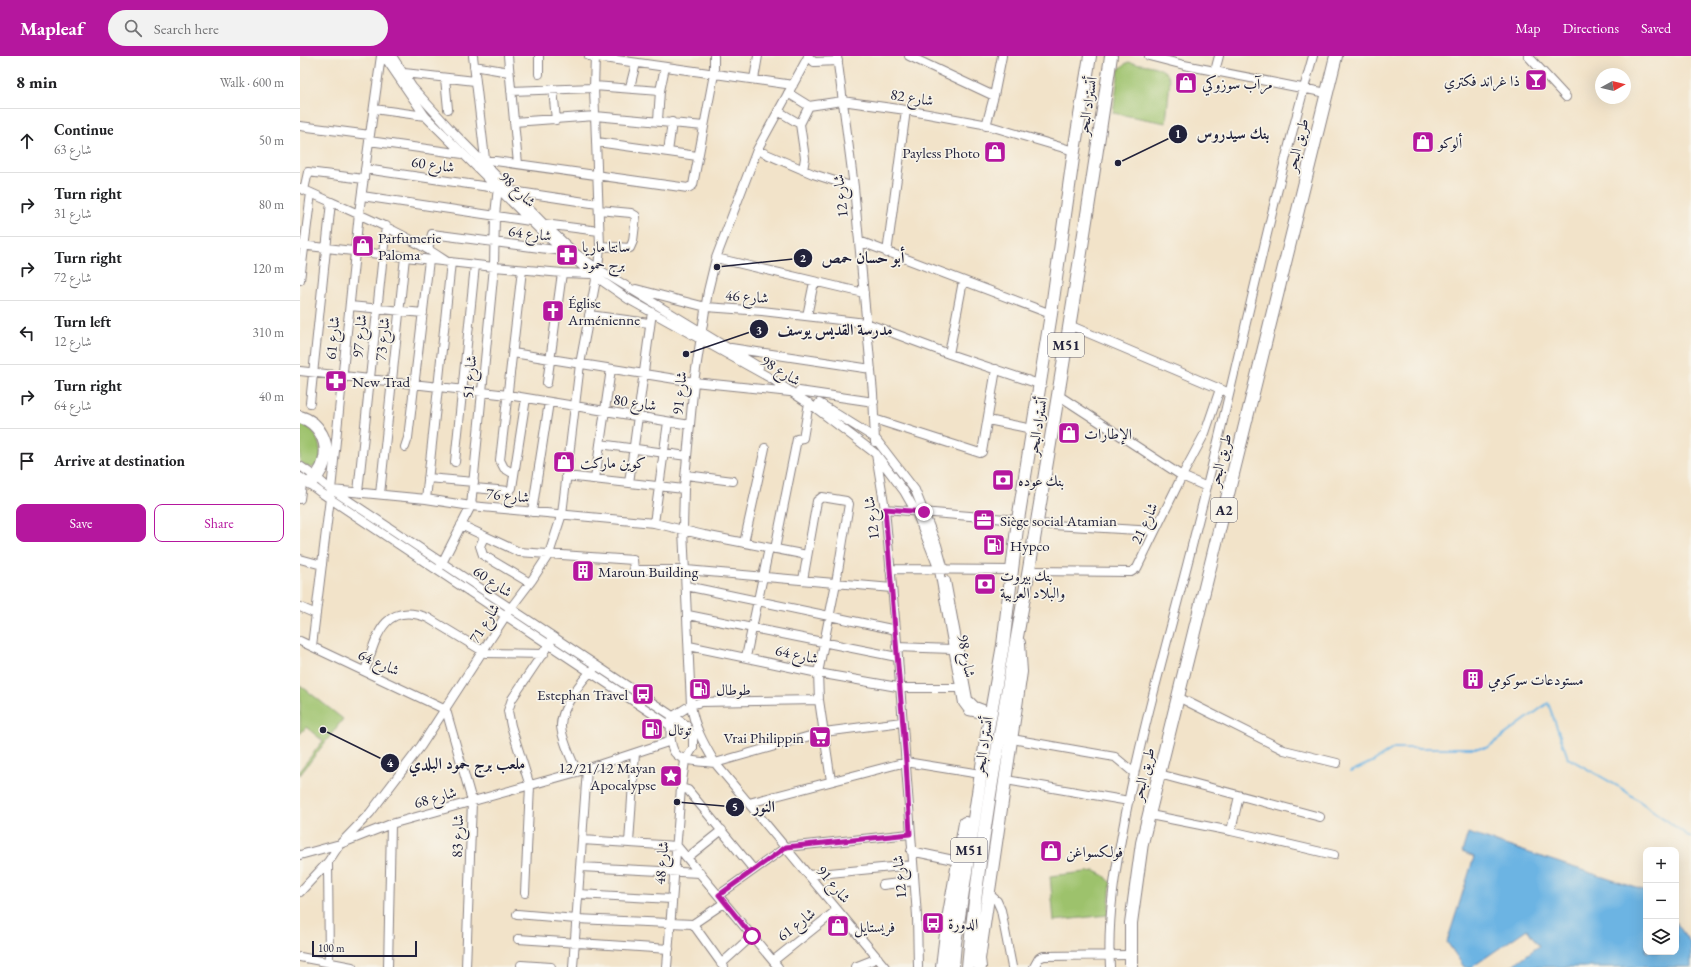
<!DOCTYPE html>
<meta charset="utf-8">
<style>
:root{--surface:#fff;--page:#f2f2f2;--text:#202124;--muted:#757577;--line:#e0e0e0;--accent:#b5179e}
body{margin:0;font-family:"EB Garamond",Amiri,serif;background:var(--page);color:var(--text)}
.controls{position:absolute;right:12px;bottom:12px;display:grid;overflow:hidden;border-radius:8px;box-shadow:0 4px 16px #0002}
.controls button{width:36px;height:36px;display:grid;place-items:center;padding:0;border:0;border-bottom:1px solid var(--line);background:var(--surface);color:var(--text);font:20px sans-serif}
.compass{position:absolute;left:1295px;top:12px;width:36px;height:36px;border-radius:50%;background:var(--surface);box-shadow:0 4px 16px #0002;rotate:82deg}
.scale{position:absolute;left:12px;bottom:10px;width:105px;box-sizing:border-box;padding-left:4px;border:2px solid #22223b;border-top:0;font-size:11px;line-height:14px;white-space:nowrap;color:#22223b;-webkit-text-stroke:3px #f7f3e8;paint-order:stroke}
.stop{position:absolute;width:12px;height:12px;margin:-9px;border:3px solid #b5179e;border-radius:50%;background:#fff}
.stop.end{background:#b5179e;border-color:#fff;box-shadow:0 1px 4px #0008}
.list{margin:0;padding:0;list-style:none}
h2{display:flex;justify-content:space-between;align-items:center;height:52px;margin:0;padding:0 16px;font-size:17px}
h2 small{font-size:13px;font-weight:400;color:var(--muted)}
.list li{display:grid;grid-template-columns:26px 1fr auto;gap:12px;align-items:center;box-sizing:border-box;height:64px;padding:0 16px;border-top:1px solid var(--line)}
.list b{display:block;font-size:15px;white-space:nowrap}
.list p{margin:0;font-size:13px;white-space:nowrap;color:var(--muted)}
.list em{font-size:13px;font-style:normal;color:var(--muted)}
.actions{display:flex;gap:8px;padding:12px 16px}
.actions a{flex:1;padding:9px 0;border:1px solid var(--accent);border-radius:8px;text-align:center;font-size:14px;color:var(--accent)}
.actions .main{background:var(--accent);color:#fff}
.icon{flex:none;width:22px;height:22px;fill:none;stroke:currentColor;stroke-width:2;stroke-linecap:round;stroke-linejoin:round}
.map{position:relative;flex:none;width:1391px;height:911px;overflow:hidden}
header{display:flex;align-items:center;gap:24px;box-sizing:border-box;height:56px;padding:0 20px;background:var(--accent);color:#fff}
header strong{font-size:19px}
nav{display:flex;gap:22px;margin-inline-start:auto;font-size:14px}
.search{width:280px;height:36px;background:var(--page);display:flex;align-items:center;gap:10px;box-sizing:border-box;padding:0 14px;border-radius:22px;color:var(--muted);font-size:15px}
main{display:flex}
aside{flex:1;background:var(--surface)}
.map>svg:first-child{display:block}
.green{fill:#9dc26c;stroke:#607254}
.water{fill:#6cb4e3;stroke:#476b8f}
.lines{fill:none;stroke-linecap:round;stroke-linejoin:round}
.stream{stroke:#6cb4e3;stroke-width:2}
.minor-casing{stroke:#8a8282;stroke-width:10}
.highway-casing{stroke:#8a8282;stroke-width:14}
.minor{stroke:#fff;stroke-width:8}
.highway{stroke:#fff;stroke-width:12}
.route{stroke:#b5179e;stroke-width:5}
.labels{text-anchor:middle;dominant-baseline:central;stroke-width:3.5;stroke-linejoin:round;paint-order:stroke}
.shield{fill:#f7f3e8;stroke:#62616f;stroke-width:1}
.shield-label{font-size:14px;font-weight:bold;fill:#22223b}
.poi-label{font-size:15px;fill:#22223b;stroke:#f7f3e8;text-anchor:start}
.street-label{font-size:15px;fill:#22223b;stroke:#f7f3e8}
.leader{fill:none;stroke:#22223b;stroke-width:1.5}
.callout-dot{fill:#22223b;stroke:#f7f3e8;stroke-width:1.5}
.mark-label{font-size:12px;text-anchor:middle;font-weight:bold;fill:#fff}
.callout-label{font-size:16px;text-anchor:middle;font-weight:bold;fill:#22223b;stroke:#f7f3e8;stroke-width:3.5;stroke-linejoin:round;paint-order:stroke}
</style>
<header>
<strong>Mapleaf</strong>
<div class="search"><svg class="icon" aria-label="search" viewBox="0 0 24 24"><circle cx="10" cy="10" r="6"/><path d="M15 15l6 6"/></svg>Search here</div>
<nav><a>Map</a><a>Directions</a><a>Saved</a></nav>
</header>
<main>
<aside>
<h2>8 min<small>Walk · 600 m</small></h2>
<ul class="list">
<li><svg class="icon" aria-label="ahead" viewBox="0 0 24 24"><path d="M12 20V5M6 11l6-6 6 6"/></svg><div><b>Continue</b><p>شارع 63</p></div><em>50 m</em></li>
<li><svg class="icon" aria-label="right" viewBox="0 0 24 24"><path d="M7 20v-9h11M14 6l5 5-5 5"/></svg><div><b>Turn right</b><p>شارع 31</p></div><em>80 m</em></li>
<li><svg class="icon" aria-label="right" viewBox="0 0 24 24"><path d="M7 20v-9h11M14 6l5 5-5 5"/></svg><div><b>Turn right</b><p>شارع 72</p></div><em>120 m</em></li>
<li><svg class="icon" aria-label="left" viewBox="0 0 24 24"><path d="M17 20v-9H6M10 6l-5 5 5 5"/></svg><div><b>Turn left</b><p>شارع 12</p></div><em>310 m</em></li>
<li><svg class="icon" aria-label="right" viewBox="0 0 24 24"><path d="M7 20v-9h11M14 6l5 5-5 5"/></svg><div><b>Turn right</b><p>شارع 64</p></div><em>40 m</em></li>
<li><svg class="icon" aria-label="arrive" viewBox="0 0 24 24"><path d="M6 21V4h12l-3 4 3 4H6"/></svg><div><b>Arrive at destination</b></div></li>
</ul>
<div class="actions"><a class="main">Save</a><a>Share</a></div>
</aside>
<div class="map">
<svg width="1391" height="911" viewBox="0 0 1391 911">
<rect width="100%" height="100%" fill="#f7f3e8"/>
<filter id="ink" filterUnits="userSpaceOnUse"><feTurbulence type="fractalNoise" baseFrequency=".025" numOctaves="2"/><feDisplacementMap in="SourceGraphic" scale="8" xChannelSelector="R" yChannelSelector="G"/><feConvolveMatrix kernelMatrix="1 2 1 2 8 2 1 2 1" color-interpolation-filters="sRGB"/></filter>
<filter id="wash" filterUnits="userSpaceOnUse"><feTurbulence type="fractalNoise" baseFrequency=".012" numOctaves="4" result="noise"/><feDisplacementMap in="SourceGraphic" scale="16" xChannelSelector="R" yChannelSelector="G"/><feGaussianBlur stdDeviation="0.9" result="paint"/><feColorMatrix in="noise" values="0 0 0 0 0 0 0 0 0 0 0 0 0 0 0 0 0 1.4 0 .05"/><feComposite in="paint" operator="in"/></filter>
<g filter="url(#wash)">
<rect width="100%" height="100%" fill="#f2e3c9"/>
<path class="green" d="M828 6C842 9 866 8 870 24L866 67 813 57 819 13Z
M0 366C4 369 10 371 13 375 20 385 27 410 10 412L0 406Z
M0 629 43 663 0 719V714L23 685 6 671 0 678Z
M795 815 805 820 811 827 808 859 754 865 750 820Z"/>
<path class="water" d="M1168 777 1346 835V896H1376V866L1391 888V911H1210L1239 890 1227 873 1172 911H1164L1147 886 1174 801 1162 796Z"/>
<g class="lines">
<path class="stream" d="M1050 716 1074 705 1094 692H1187L1248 647 1268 702 1321 732 1391 782"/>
</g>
</g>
<g filter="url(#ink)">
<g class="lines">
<g class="minor-casing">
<path id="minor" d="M84 0 125 60 244 178 292 218 328 243 472 323 517 353 576 398 604 435 616 456 639 514 663 647 669 655 683 658
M92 0 112 31 150 73 248 172 275 197 298 213 459 311
M173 0 185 103
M208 0 218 108
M239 0V18
M289 0 493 29
M508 0 514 6 538 5
M537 0 554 131 573 337 575 386
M609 0 694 40
M849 0 884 9 1027 37
M1228 0 1266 41
M508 1 457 94 416 202 408 235 394 326 384 433 383 473 391 649 372 661C366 704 377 704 415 707L585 911
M174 10 209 16
M915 15 919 0
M104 17 175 25
M145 22 148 53
M454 23 458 0
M294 30 360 35
M330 31 336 7
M253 33 256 64
M211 35 294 32
M488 37 509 50
M74 53 125 60
M478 55 500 68
M358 64 360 35 365 11
M214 66 295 60 404 70
M0 70 70 79
M686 70 694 40 702 0
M69 85 163 98
M297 86 397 100
M457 94 513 118 554 131
M368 96 372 66
M181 103 388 132 393 129 414 18V0
M65 113 196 132
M503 114 505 102 500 68 509 50 542 45 606 54 683 68 774 95
M0 132C50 155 100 174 146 205
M4 134 8 116 64 123
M211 137 212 135 298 148
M62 140 230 165
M299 154 331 157 336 160 333 185 330 192 300 190
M244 168 299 175
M559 185 751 258
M0 189 194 211 262 217 292 218
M128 193 132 178 263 195
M587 197 606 54
M416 202 564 237
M0 224 11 137
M336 233 406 251 462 255 566 267 649 298 739 328
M50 250 123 257
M289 259 349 267
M507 260 514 226
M769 269 925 335
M431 292 571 313
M213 297 394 326 490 336
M649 298 663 225
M0 315 208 339 390 369
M247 327 262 217
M138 332 151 206
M499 335 574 346
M758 339 882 420 907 431
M10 347 31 146
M519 347 575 382 615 434 637 489 644 514
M574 363 680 397 682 396 696 313
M688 364 732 373
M300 388 387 400
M105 391 108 382 129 204
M576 398 585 453 596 574 617 860 618 911
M155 406 175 209
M0 410 16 421 25 429 386 669 393 682V692L385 705 381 732 367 911
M214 418 204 412 200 404 222 214
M386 419 433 425
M266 420 384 433
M0 421 20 436 371 670
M128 422 174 426
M295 423 311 313
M329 427 352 256
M174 432 209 435 212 432 226 342
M32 434 126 443 171 450 354 467 404 479 507 499
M58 436 86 170
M80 438 105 201
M0 443 2 428
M126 443 138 332
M585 453 718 464
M232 456 249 346
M354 467 368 366
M736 468 855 475
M161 469 219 496 333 504 334 514H386L592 532
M184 481 180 490 183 499 230 527
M444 487 465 392
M475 493 497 383 503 382 509 347
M0 503 22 509
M140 511 171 450 194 211 195 159 198 131
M590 513 711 514
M728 515 831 516 837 512 882 420 905 377 920 333
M503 524 517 445 522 441 546 445 549 448 536 527 518 617 519 644 531 725
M646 525 668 643 675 650 683 653
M386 530 596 574
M0 551 16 558
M388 559 597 601
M0 585 146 654 172 745 166 911
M12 590 31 434 59 157 81 0
M389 590 518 617 603 632H659
M596 591 652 593
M446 601 469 492
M65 615C76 582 83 544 128 562L186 597 244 598
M878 641 984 694 1037 707
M519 644 401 646 391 649C394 671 404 688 415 707L524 676 602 666
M712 683 815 701 834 717
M277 716C272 704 261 682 261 669 261 653 281 624 293 614
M859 718 1020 761
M706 724 829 745
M381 732 388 734 454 814
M449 747 606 706 674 717
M850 759 931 775 1034 799
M931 775 939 740
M282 784 377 790 478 911
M329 787 335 697
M611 795 658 805
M0 799 40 788 91 768 277 716 371 685
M387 802 422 774
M28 806 29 907
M280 811 400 817
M509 819 613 809
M583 829 614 825
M0 836 28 806 40 788 70 757 121 690 210 553 232 524 249 498 262 458 280 308 298 213 300 190 294 32 295 0
M225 837 230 730 211 670 208 655 212 643 251 585
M278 838 372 843
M689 838 697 845 701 854 712 911
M419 839 486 791 610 778
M217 858 276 863 393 868
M393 868 424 911
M393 868 424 847
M218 883 369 893
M0 901 52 911
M473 905 537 854
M421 908 452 880
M221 909 251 911
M88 911 91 768
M273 911 287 713
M555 911 578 902
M734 911 739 902 744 900 830 899
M810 911C807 861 816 810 825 762 844 663 873 567 897 470 937 314 969 155 1013 0"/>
</g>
<g class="highway-casing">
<path id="highway" d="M0 361C19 366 30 387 24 406 22 415 16 421 10 427
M642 911 647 869 665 767
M653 911 655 887 687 678 703 589 718 464 751 258 774 95 790 0
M668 911C680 777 706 645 729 513 758 342 786 171 811 0
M680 911 679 903 721 616 719 587
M831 911V867L842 787 1036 0"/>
</g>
<use href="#minor" class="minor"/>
<use href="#highway" class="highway"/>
</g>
</g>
<g class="lines" filter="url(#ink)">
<path class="route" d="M452 880 419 839 486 791 610 778 606 706 585 453 624 456"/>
</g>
<defs>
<g id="bar-square" transform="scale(1.15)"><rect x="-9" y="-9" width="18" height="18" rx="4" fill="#b5179e" stroke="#f7f3e8"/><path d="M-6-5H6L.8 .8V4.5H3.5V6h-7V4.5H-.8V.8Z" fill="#fff"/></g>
<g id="shop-square" transform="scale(1.15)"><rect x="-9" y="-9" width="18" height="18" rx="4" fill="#b5179e" stroke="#f7f3e8"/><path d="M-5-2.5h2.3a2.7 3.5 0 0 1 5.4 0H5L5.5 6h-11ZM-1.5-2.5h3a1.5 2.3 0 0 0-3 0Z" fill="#fff"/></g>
<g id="pharmacy-square" transform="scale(1.15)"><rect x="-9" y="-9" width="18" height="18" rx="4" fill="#b5179e" stroke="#f7f3e8"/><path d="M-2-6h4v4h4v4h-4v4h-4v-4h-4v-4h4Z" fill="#fff"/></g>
<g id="church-square" transform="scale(1.15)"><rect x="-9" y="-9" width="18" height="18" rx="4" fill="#b5179e" stroke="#f7f3e8"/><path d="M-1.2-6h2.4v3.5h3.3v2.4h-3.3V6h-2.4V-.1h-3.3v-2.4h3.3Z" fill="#fff"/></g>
<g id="bank-square" transform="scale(1.15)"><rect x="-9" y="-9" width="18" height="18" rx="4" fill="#b5179e" stroke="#f7f3e8"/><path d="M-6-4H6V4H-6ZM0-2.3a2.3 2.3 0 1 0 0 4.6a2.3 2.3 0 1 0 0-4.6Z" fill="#fff"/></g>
<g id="office-square" transform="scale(1.15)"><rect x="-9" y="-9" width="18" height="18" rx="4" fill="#b5179e" stroke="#f7f3e8"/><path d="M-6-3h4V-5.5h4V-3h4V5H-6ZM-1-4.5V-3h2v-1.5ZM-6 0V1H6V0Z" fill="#fff"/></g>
<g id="fuel-square" transform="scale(1.15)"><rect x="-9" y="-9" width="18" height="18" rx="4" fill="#b5179e" stroke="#f7f3e8"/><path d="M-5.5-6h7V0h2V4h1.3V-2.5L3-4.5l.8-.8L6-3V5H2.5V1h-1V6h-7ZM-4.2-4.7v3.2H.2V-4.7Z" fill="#fff"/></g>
<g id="building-square" transform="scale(1.15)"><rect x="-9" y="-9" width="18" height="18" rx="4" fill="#b5179e" stroke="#f7f3e8"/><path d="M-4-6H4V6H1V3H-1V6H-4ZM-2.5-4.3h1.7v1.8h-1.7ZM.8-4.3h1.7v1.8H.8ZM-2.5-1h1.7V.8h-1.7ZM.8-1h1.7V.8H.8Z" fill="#fff"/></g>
<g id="bus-square" transform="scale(1.15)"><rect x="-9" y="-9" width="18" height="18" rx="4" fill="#b5179e" stroke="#f7f3e8"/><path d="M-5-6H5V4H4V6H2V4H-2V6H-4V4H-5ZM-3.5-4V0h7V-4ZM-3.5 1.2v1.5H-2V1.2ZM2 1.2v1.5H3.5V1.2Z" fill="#fff"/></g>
<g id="supermarket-square" transform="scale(1.15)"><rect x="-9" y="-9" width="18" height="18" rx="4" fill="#b5179e" stroke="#f7f3e8"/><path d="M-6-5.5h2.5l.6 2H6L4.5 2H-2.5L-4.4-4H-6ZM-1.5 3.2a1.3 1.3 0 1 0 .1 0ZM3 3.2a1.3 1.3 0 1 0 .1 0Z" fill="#fff"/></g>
<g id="sight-square" transform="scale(1.15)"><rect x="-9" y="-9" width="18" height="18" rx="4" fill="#b5179e" stroke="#f7f3e8"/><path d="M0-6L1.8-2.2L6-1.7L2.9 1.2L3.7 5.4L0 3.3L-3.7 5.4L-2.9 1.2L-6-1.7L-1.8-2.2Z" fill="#fff"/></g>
</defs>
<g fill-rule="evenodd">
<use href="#bar-square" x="1236" y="24"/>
<use href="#shop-square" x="886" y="27"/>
<use href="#shop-square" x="1123" y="86"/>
<use href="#shop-square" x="695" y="96"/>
<use href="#shop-square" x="63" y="190"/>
<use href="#pharmacy-square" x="267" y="199"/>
<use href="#church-square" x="253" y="255"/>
<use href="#pharmacy-square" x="36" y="325"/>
<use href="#shop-square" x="769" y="377"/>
<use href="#shop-square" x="264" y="406"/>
<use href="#bank-square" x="703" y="424"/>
<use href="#office-square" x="684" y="464"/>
<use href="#fuel-square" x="694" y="489"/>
<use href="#building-square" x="283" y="515"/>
<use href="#bank-square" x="685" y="528"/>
<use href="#building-square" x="1173" y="623"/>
<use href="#fuel-square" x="400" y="633"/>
<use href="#bus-square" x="343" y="638"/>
<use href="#fuel-square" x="352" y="673"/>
<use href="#supermarket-square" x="520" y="681"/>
<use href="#sight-square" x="371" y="720"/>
<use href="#shop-square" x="751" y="795"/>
<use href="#bus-square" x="633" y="867"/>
<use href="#shop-square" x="538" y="870"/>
</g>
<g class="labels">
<g class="shield">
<rect x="748" y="277" width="36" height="24" rx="3"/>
<rect x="911" y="442" width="26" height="24" rx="3"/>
<rect x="651" y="782" width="36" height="24" rx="3"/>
</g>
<g class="shield-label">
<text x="766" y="289">M51</text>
<text x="924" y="454">A2</text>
<text x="669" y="794">M51</text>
</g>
<g class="poi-label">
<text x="1220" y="24" text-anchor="end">ذا غراند فكتري</text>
<text x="902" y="27">مرآب سوزوكي</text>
<text x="1138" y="86">ألوكو</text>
<text x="680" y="96" text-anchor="end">Payless Photo</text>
<text x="78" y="181">Parfumerie<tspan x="78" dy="17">Paloma</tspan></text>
<text x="282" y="190">سانتا ماريا<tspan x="282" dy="17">برج حمود</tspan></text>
<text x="268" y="246">Église<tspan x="268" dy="17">Arménienne</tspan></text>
<text x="52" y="325">New Trad</text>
<text x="784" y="377">الإطارات</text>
<text x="280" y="406">كوين ماركت</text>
<text x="718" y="424">بنك عوده</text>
<text x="700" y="464">Siège social Atamian</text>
<text x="710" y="489">Hypco</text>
<text x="298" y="515">Maroun Building</text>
<text x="700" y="519">بنك بيروت<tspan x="700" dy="17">والبلاد العربية</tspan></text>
<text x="1188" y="623">مستودعات سوكومي</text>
<text x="416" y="633">طوطال</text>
<text x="328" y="638" text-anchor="end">Estephan Travel</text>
<text x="368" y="673">توتال</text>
<text x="504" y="681" text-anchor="end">Vrai Philippin</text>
<text x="356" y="711" text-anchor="end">12/21/12 Mayan<tspan x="356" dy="17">Apocalypse</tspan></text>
<text x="766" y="795">فولكسواغن</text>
<text x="648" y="867">الدورة</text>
<text x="554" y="870">فريستايل</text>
</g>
<g class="street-label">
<text transform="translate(612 41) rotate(9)">شارع 82</text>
<text transform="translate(787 50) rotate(-81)">أتستراد البحر</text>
<text transform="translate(997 89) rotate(-76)">طريق البحر</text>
<text transform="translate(133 108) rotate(8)">شارع 60</text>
<text transform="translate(218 133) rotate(44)">شارع 98</text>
<text transform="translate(540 140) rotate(-96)">شارع 12</text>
<text transform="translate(230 177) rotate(7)">شارع 64</text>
<text transform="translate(447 240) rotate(4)">شارع 46</text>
<text transform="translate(59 280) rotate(-84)">شارع 97</text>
<text transform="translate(32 282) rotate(-85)">شارع 61</text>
<text transform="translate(82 283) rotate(-84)">شارع 73</text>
<text transform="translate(481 314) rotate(32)">شارع 98</text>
<text transform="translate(169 321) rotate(-85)">شارع 51</text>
<text transform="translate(379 337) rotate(-84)">شارع 91</text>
<text transform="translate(335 346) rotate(9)">شارع 80</text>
<text transform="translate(737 370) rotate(-80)">أتستراد البحر</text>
<text transform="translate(920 404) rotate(-76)">طريق البحر</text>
<text transform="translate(208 439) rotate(6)">شارع 76</text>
<text transform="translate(571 462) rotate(-97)">شارع 12</text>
<text transform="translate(844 467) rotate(-65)">شارع 21</text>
<text transform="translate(193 525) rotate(34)">شارع 60</text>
<text transform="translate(184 567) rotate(-58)">شارع 71</text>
<text transform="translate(497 598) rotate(12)">شارع 64</text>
<text transform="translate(667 600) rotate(80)">شارع 98</text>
<text transform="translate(79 606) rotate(24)">شارع 64</text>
<text transform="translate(683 690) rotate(-81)">أتستراد البحر</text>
<text transform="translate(843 718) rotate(-76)">طريق البحر</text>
<text transform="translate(135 741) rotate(-16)">شارع 68</text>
<text transform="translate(157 780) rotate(-88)">شارع 83</text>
<text transform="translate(361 807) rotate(-85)">شارع 48</text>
<text transform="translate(599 821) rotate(-95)">شارع 12</text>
<text transform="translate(534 828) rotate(50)">شارع 91</text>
<text transform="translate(496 868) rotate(-38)">شارع 61</text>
</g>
</g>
<path class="leader" d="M818 107L878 78M417 211L503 202M386 298L459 273M23 674L90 707M377 746L435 751"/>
<g class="callout-dot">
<circle cx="818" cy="107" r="4"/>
<circle cx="417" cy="211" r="4"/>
<circle cx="386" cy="298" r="4"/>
<circle cx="23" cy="674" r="4"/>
<circle cx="377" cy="746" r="4"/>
<circle cx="878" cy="78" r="10"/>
<circle cx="503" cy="202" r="10"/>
<circle cx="459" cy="273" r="10"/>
<circle cx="90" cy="707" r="10"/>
<circle cx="435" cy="751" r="10"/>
</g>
<g class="mark-label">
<text x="878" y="82">1</text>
<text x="503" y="206">2</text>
<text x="459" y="278">3</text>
<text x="90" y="711">4</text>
<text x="435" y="755">5</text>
</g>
<g class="callout-label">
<text x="933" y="83">بنك سيدروس</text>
<text x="563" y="207">أبو حسان حمص</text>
<text x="535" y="279">مدرسة القديس يوسف</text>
<text x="167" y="713">ملعب برج حمود البلدي</text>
<text x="464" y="756">النور</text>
</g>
</svg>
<div class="controls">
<button>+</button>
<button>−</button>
<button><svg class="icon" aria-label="layers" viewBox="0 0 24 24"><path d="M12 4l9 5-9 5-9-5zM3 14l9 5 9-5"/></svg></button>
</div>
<svg class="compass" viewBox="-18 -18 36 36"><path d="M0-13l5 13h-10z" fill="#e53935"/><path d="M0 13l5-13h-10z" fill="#757577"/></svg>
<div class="scale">100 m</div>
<div class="stop" style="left:452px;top:880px"></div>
<div class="stop end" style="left:624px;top:456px"></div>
</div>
</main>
